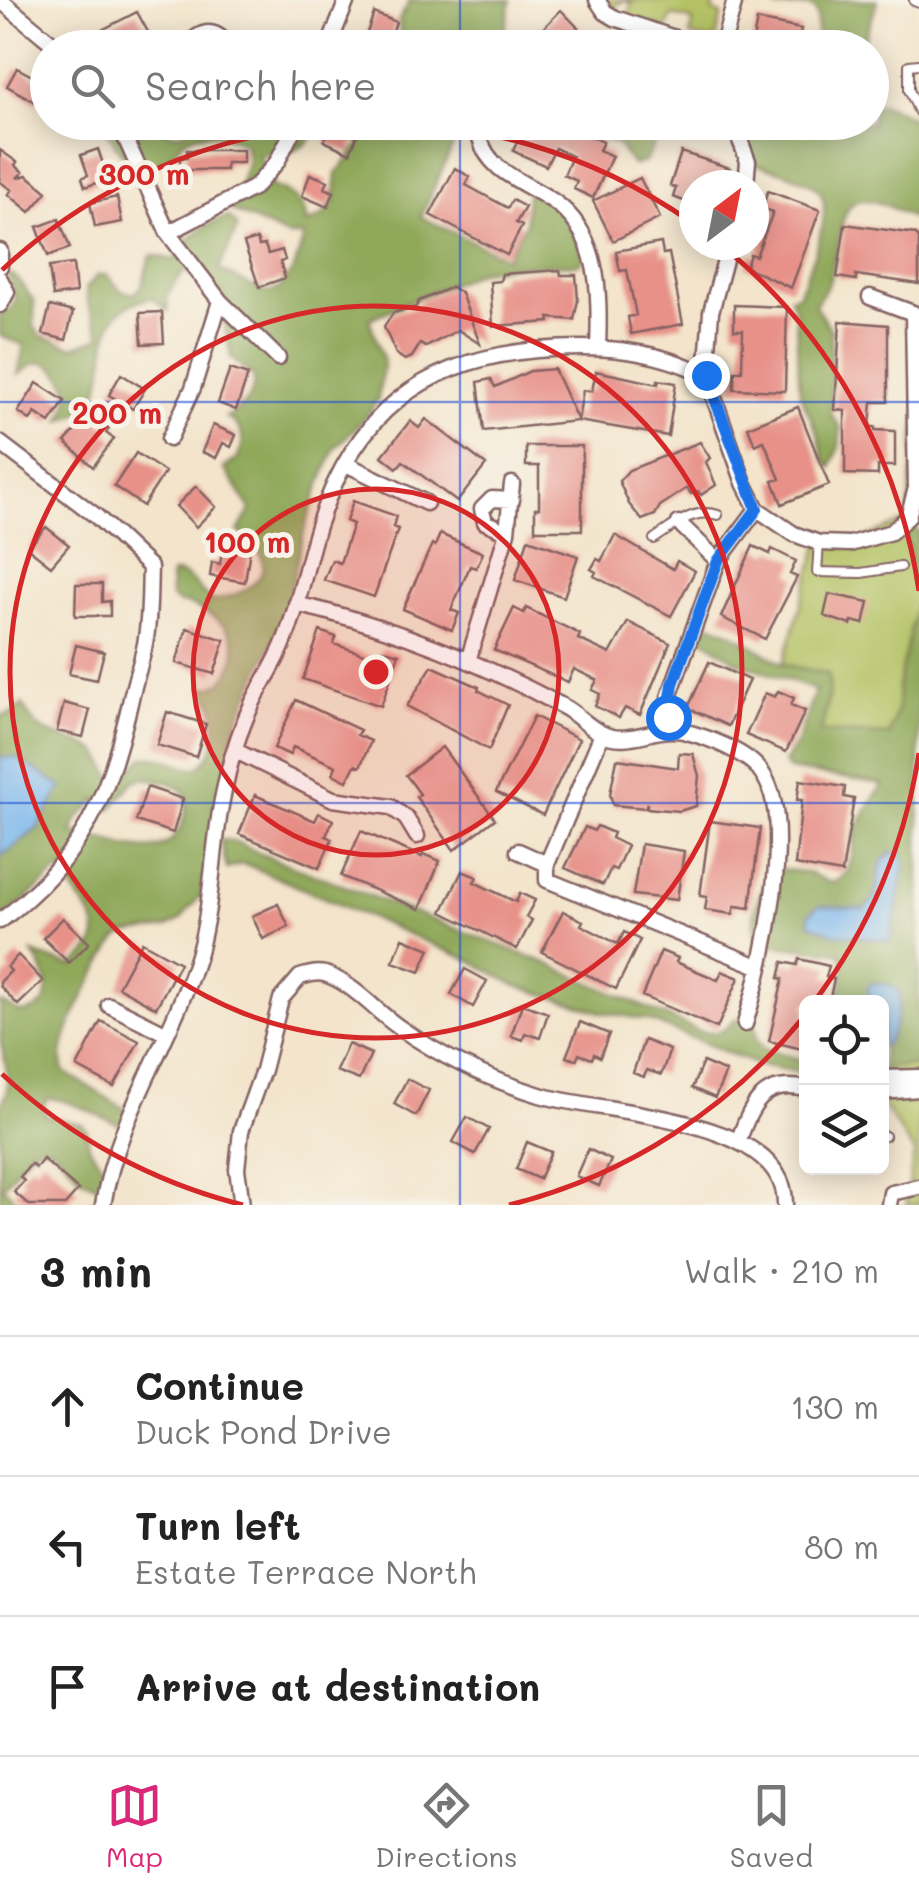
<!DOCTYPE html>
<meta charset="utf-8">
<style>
:root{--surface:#fff;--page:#f6f6f6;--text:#222;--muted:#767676;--line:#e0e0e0;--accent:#db2777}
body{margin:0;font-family:Mali,sans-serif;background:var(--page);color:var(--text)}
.controls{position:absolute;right:30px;bottom:30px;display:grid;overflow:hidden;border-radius:15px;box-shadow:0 5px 25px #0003}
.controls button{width:90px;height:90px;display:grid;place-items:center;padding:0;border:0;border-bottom:2px solid var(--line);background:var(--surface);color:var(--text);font:50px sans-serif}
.compass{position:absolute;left:679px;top:170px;width:90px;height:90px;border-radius:50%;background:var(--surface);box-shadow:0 5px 25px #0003;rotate:32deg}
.stop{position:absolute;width:30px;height:30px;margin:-22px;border:8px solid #1a73e8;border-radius:50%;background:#fff}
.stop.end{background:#1a73e8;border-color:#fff;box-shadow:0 2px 10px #0008}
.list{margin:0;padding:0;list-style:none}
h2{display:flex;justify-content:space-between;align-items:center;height:130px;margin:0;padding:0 40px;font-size:42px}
h2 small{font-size:32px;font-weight:400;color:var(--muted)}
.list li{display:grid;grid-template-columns:65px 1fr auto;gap:30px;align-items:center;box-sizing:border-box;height:140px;padding:0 40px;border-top:2px solid var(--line)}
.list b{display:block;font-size:38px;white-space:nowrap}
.list p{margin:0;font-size:32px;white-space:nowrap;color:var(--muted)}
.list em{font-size:32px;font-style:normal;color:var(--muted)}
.icon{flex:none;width:55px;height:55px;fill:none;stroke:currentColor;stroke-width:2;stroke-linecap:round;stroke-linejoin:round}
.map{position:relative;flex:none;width:919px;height:1205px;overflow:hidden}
.search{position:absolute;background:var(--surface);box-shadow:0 5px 25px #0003;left:30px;right:30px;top:30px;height:110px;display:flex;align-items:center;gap:25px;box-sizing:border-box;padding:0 35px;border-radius:55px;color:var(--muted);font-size:38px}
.sheet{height:550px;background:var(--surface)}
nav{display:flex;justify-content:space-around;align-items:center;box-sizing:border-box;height:140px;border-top:2px solid var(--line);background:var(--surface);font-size:28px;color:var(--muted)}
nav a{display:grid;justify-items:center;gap:5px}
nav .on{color:var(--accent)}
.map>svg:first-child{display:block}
.green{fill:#b4c265;stroke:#7f7048;stroke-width:2.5}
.forest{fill:#8fa85a;stroke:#6c6442;stroke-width:2.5;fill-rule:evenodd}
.water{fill:#7ab7ed;stroke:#626b8c;stroke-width:2.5}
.building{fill:#e79189}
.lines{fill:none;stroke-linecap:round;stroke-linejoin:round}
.service-casing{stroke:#856463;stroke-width:12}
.minor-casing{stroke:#856463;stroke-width:19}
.service{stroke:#fff;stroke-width:8}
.minor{stroke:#fff;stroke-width:14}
.route{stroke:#1a73e8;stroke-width:12}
.grid{fill:none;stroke:#1d4ed8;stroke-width:2.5;stroke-opacity:0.55}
.ring{fill:none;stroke:#d62828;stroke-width:5}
.centre{fill:#d62828;stroke:#f7f3e8;stroke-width:5}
.ring-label{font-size:30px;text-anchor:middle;font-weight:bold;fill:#d62828;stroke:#f7f3e8;stroke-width:10;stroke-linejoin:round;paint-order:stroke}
</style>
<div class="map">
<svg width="919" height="1205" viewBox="0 0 919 1205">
<rect width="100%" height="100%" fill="#f7f3e8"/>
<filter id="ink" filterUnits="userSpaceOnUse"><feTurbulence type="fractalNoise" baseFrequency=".01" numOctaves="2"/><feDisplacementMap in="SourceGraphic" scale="20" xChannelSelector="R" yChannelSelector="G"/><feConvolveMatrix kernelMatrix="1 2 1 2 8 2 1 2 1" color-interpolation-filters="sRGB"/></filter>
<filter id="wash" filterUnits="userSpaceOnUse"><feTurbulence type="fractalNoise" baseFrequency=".0048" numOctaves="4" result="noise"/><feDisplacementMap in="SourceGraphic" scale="40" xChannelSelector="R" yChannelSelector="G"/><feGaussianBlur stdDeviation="2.25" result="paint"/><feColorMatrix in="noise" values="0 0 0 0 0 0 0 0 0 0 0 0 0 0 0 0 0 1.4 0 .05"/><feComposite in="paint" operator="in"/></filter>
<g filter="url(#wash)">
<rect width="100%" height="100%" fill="#f3e4cb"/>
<path class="green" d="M603 0H725V3L715 1 713 12 722 15 716 38 709 41 690 36 693 21 672 15 666 29 627 16 632 3 622 1 613 10Z
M903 522 918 597 895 739 820 732 828 674 783 664 819 543 850 544Z
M909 1064 919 1065V1205H906L914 1152 882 1104V1068Z"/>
<path class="forest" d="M408 0H511L504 36 512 47H393L400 41 399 19 408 5Z
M793 0H878L862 47H817V15L814 8 806 6 775 9Z
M877 104C895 104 904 117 919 120V222C834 173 848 212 830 279 828 289 819 296 815 306L831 330V414L841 428 839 447 831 468 824 460 818 434 800 394 795 311 790 297 798 295C807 271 841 203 814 186 796 174 769 169 748 161L743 142 789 132 804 123 872 122V106Z
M102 123H155L174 134 185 131 192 123H312L311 139C298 154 277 155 259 155L266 170 264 183C285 190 308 199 306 224L324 215 334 203 337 173 359 145 363 123H463L421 217 506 258 525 225 527 195 530 193 559 205 586 256 579 264 507 266 481 271 369 319 384 361 378 399 365 418 335 448 319 487 306 524 284 618 237 721 201 895 180 920 166 928 125 934 116 940C101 964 49 1047 65 1072L130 1112 124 1126C100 1118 68 1097 46 1099L43 1110 47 1116 82 1124 87 1130 89 1146 108 1174 105 1189 82 1179 54 1149 41 1145 30 1151 3 1187 20 1205H0V1105C14 1087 5 1064 1 1043 0 1030 0 1015 0 1002L21 1013C60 1008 48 976 33 953L72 966C125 929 76 907 61 869L0 921V857L16 844 62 788 15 757 0 758V716L13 713 23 704C38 743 69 733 96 751 104 756 106 770 113 778L125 776 144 757C165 755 178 767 197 768 222 751 220 710 204 688 217 687 223 682 229 671 243 644 231 628 207 613 196 607 190 603 178 603L171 597 170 577 174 573C195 574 197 595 215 601 225 597 238 595 246 589 276 571 261 546 238 531L251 510 224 468 237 459C247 441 243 427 226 417 241 411 256 393 254 377L231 358 224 319 215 302 187 268 167 294 168 311 152 298C83 309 121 368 88 406 81 414 69 417 60 421 75 397 71 376 44 362L33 364 18 375 24 345 0 336V314L12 307 16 300 8 274 15 276 34 301V327L41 336 73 347 101 337 87 301 86 289 97 275H107L121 291 135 294C149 282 142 269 152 255L174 260C186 238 204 223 229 217L238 227 219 269 257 289 267 292 279 289 294 269 304 236H287L231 210 248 161 246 146C230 137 200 127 184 141 177 146 174 154 166 158 154 166 144 172 133 182L124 158ZM145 778 168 782 184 791C189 803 186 809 183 821 166 873 108 836 72 833L77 820 97 799 100 810 111 809 134 781Z
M571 123H651L658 127 656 140 645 162 633 165 617 144Z
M919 387V514L908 517 919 532V1065L882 1068V1002H839L844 970 842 956 837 952 760 944C746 920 758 885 780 869L809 873 831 883C858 875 849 848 858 827 864 812 875 797 883 784L789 770 784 763 798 741 815 690 737 662 702 638 700 629 708 623 732 633 783 664 828 674 830 690 821 732 889 735 898 706V686L918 597 903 522 908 517Z
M220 840 234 841 261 854 546 963 698 1031C716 1034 723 1034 735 1019H749L755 1024 757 1041 765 1049 806 1061V1073L758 1065 648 1020 601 1012 517 986 471 961 250 866 241 864 227 869Z"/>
<path class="water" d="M15 757 62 787 37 829 0 857V758Z
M893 852 903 854 905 864 890 941 832 933 810 924 809 914 818 906 865 909 874 899 882 861Z
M871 983 890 985 899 991C901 1007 894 1037 882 1047V1002H869L868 988Z"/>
<g id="blocks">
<path class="building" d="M561 10 591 41 584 48H524Z
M137 12 148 32 117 48H112L109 42 102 45 96 33Z
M374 13 396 22 387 48 364 41Z
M757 20 801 29 799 39 818 43V48H774L775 45 753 40Z
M17 68 47 84 37 103 7 86Z
M332 122H354L349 133 357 136 350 153 324 141Z
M526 122H560L603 142 599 150 612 156 593 198 574 189 577 181 564 175 572 156 555 148 546 166 513 151Z
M98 149 108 179 85 187 82 178 88 175 81 155Z
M0 150 17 162 15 165 23 172 17 178 27 175 47 192 30 212 8 194 12 190 0 182Z
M187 150H243V163H226V170H180V158H187Z
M681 152 730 168 725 185 715 182 714 185H694V205L673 197 676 188 670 186Z
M455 168 470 177 466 185 508 208 512 200 525 207 516 223 522 226 507 255 430 215Z
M310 174 328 181 325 188 334 192 328 207 302 196Z
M640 178 660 218 613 241 593 201Z
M768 191 820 210 791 288 746 267 750 254 756 256 773 212 762 208Z
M117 197 122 222 95 227 90 203Z
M59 219 70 248 48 256 37 227Z
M845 224 915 234 919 238V284L856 275V280L837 277Z
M257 239 259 246 265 245 268 254 282 250 285 260 280 262 285 278 259 287 244 243Z
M661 243 663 254 669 253 683 324 631 334 628 317 636 315 627 270 620 271 616 251Z
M73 264 76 293 53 296 49 267Z
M560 270 561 275H576L578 300 574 320 549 318 550 322 493 326 490 282 500 281 502 274Z
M452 287 461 293 480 344 458 330 426 347 420 344 412 357 405 360 396 354 384 327 393 313 416 307 419 301Z
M734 305 787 307 785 391 734 389 735 371H742L743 330H734Z
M50 306 73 312 66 340 43 334Z
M162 312 164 343 142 344 140 313Z
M840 321 888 325V402H872L870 427H875V430L895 431V466H878V475L845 474V411L835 410Z
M230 369 248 375 236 410 218 403Z
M554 369 578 421 484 431 478 382 491 379 495 387 530 371Z
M596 371 658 384V380L676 383 668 436 578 421 583 390 592 391Z
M121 374 145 389 133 409 109 395Z
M37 383 65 401 50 423 35 413 30 420 18 412Z
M798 407 829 485 782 504 773 481 780 479 764 441 755 445 748 427Z
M90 415 109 428 106 433 114 439 93 467 65 442Z
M426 419 486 465 457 502 403 461 397 468 382 456 410 421 419 428Z
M213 425 236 435 231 447 223 443 216 458 202 452Z
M700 442 710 458 706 462 716 485 701 495 698 491 691 494 687 488 660 506 655 515 642 520 629 504 619 481 629 470Z
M526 446H582V530H535V508H539V466H526Z
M136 453 165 472 143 506 114 486Z
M196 486 216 507 196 527 176 506Z
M353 501 396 516 393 527 398 529 374 597 324 580 332 560 340 563 353 524 346 521Z
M46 527 69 545 51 566 28 548Z
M440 534 483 553 476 568 470 566 451 610 459 613 452 630 403 609 432 544 435 546Z
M615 535 673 569 677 561 695 571 671 616 594 576 596 572 591 569 597 559 601 561Z
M528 539 578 556 564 597 515 580Z
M223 545 250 549 245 582 210 576 212 562 220 564Z
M753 546 770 554 772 549 796 561 790 574 797 577 765 639 721 617Z
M76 584H102V602L110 601V616H75Z
M829 594 869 602 864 624 852 621 851 625 824 616Z
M514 608 524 613 526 608 580 634 578 639 610 654 628 622 670 643 640 715 625 708 619 718 595 706 600 694 592 690 597 680 574 669 568 682 494 650Z
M187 628 225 640 214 674 176 663Z
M320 631 336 637 334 644 378 659 382 649 399 654 381 706 303 679Z
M76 645 104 652 97 680 69 674Z
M709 662 749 680 728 726 688 708Z
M432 666 479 687 478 690 508 705 489 750 407 706Z
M778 691 794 698 791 705 805 711 786 752 746 735 765 693 775 697Z
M296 700 360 730 357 735 371 741 360 767 355 765 347 781 333 774 336 766 293 747 290 755 274 748Z
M64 703 90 710 83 737 57 731Z
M167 712 206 724 196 757 157 745Z
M534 716 579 739 543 815 496 792Z
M442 747 495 819 454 850 416 797 420 794 406 775Z
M679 753 693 754 699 776 696 806 679 811 647 808V803L645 808 613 805 610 794 617 759 678 768Z
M800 780 845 787 844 797 854 799 842 873 795 865 802 800H797Z
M147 787 183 799 173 833 136 821Z
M255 795 315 821 319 813 333 820 326 836 332 839 319 868 239 834Z
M710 821 760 828 750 908 735 906 733 914 705 910 707 897 700 896Z
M597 826 613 833 611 838 627 846 616 870 611 868 603 885 565 868 585 827 594 831Z
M361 831 422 857 423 854 440 861 420 909 341 876Z
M641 844 684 851 677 900 633 895Z
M462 871 477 877 474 882 516 902 520 893 535 900 526 917 532 920 517 949 442 912Z
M278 904 289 927 263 939 252 916Z
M563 911 583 921 581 925 618 944 624 932 640 940 616 989 542 952Z
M63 918 89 943 69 963 43 938Z
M403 938 430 949 420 972 393 962Z
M142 942 180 963 156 1008 118 987Z
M661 951 678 958 676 962 718 980 722 971 739 978 717 1028 642 996Z
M18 955 43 981 18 1005 0 986V982L11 971 7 967Z
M799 959 829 966 826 977 834 979 829 1002H806V1050L769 1041 783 979 779 978 783 962 797 965Z
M465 969 487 981 473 1007 451 994Z
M522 1004 548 1013 540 1038 525 1033 523 1040 511 1036Z
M101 1021 139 1041 114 1087 77 1067Z
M580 1022 609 1034 600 1057 594 1054 592 1059 579 1054 576 1060 566 1057Z
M644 1040 670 1050 661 1075 647 1070 644 1077 633 1073Z
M348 1044 371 1054 359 1080 336 1071Z
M703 1062 726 1072 715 1098 692 1088Z
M407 1079 429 1090 416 1116 394 1104Z
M467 1117 489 1129 475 1154 453 1142Z
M527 1142 551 1152 539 1179 516 1169Z
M588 1149 611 1160 599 1186 576 1176Z
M43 1159 78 1190 65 1205H29L14 1192 24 1181 20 1177 31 1164 36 1168Z"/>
</g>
</g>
<g filter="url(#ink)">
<use href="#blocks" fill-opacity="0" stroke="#856463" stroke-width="2.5"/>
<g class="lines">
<g class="service-casing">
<path id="service" d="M914 1 919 3
M919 64 909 65V90L919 112
M654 539C674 526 694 507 718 515
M819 543 817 572 861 573 900 567
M882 1135 885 1136"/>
</g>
<g class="minor-casing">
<path id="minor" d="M0 0 58 48
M597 0 605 12 615 18 704 48
M190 48 197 37C210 29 222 34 227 48
M328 48 347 0
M722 48 735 0
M118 122 168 233 220 301 278 358
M733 122 748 161 746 185
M480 138C489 176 534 184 561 207 601 241 600 300 598 347
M168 233 255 187 277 162 297 122
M0 251V266
M0 279 7 292 0 305
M706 375 711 312 729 245
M169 439 193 388 220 301
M0 443 96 516 150 567C149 592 150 619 145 644 141 664 134 683 130 703 107 800 82 859 0 921
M346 464 426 503
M679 523 718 561
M507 532 485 522 482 509 492 499 512 500
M296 604C391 626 478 661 564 707 577 714 588 727 601 733 627 747 657 725 683 731 707 737 748 752 762 773 797 821 762 968 745 1024
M468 661 507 532 512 484
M669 729V697L718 561 757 509
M602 734 547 864V880L758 966
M236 751 333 799 391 807 406 818 417 836
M518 851 547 864
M109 1005 165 1033
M882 1078 919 1077
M882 1092 919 1089
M738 1142C751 1106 762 1079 806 1089
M103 1205C118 1114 173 1039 199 952 213 901 212 847 223 795 229 764 239 731 253 702 263 682 276 663 284 642 299 605 306 564 318 526 354 415 421 360 537 350 596 345 652 348 706 375L744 483 757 509 794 534 819 543 850 544 891 532 908 517 916 488 913 313 870 297
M242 1205 237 1169 241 1131 263 1070 281 999 300 977C310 974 320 971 330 976 357 987 378 1014 403 1030 444 1058 493 1081 540 1095 602 1114 787 1115 785 1205
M889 1205 891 1193 919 1187"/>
</g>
<use href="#service" class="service"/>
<use href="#minor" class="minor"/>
</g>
</g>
<g class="lines" filter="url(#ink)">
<path class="route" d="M668 717 673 684 718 561 757 509 706 375"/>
</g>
<path class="grid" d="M460 0V48M460 122V1205M0 402H919M0 803H919"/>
<circle cx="376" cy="672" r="183" fill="#d62828" fill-opacity=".12"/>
<g class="ring">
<circle cx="376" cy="672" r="183"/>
<circle cx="376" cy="672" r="366"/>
<path d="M919 753A549 549 0 0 1 814 1002M806 1014A549 549 0 0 1 509 1205M243 1205A549 549 0 0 1 2 1074M2 270A549 549 0 0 1 691 222M721 245A549 549 0 0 1 919 591"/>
</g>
<circle cx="376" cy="672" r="15" class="centre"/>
<g class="ring-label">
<text x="144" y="185">300 m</text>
<text x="117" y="424">200 m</text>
<text x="247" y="553">100 m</text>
</g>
</svg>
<div class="controls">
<button><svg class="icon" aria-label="locate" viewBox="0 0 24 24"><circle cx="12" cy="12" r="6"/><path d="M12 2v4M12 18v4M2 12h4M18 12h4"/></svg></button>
<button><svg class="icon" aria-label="layers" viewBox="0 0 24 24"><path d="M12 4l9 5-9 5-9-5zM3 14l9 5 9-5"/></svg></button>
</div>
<svg class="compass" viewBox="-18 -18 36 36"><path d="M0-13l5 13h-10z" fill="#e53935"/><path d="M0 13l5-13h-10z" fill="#767676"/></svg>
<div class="stop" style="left:668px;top:717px"></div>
<div class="stop end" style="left:706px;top:375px"></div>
<div class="search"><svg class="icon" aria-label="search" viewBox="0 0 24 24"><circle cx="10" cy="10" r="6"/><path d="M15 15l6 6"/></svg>Search here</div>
</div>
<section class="sheet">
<h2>3 min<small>Walk · 210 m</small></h2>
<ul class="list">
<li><svg class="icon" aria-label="ahead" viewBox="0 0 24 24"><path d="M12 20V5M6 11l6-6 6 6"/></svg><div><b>Continue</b><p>Duck Pond Drive</p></div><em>130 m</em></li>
<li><svg class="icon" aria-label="left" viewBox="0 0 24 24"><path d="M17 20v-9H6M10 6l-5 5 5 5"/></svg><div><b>Turn left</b><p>Estate Terrace North</p></div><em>80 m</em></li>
<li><svg class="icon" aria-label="arrive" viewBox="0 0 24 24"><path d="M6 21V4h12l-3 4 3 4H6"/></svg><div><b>Arrive at destination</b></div></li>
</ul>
</section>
<nav>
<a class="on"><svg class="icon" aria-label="map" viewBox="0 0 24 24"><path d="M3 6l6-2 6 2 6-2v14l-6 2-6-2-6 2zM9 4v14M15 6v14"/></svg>Map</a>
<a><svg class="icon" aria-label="directions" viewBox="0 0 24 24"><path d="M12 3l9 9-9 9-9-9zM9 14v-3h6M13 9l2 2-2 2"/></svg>Directions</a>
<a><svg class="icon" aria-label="saved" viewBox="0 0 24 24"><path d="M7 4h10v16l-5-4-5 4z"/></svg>Saved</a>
</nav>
